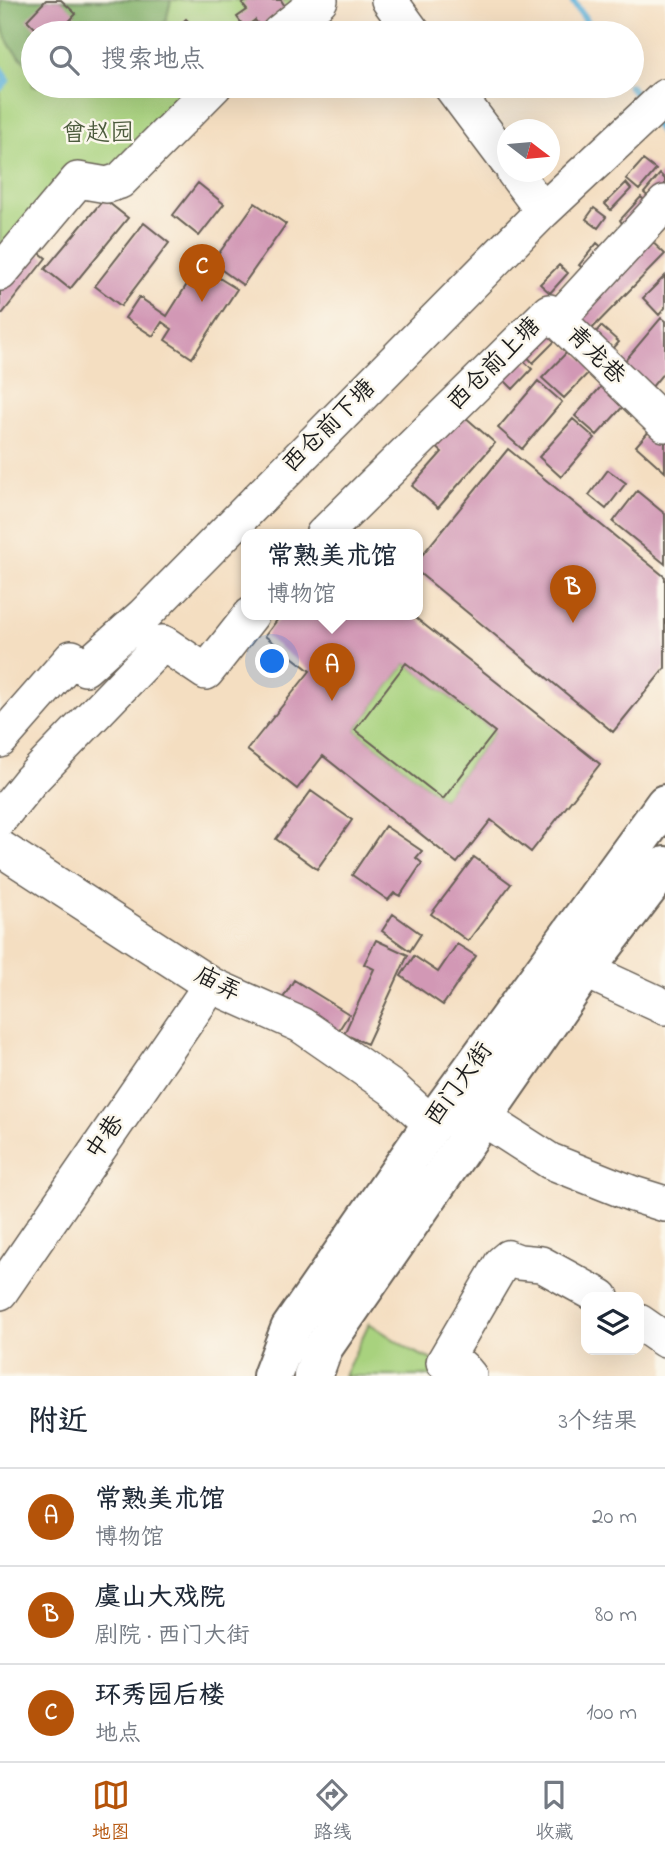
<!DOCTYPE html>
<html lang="zh">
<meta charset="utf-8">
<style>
:root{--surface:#fff;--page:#f2f2f3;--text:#1f2937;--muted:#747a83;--line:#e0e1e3;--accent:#b45309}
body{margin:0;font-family:"Indie Flower","LXGW WenKai TC",sans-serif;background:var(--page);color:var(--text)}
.controls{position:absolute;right:21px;bottom:21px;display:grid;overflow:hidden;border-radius:14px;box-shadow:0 7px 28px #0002}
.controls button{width:63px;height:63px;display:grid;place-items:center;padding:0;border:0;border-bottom:2px solid var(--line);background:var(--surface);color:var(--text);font:35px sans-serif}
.compass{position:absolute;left:497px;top:119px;width:63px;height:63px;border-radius:50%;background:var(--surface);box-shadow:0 7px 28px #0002;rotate:106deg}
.you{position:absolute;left:273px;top:662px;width:24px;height:24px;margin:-18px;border:5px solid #fff;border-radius:50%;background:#1a73e8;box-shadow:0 0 0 10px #1a73e833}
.badge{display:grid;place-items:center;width:46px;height:46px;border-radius:50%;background:var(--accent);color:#fff;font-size:23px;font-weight:700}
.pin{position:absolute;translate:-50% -58px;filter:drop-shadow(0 2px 4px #0008)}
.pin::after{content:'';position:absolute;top:37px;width:24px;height:21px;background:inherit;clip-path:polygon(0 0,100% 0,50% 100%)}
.popup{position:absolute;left:241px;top:529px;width:182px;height:91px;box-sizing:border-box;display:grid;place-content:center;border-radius:14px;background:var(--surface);filter:drop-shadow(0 2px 5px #0005);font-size:23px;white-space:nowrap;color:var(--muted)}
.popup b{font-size:26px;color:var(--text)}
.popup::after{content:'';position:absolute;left:50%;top:100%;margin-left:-14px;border:14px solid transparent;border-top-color:var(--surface)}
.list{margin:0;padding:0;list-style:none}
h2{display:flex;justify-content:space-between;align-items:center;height:91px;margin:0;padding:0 28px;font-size:30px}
h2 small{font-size:23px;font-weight:400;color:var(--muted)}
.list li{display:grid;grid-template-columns:46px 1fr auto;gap:21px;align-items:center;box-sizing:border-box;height:98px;padding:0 28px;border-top:2px solid var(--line)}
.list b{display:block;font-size:26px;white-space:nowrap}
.list p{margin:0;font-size:23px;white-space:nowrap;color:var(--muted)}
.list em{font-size:23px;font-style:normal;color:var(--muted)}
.icon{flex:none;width:38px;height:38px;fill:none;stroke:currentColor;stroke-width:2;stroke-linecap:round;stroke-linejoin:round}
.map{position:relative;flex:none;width:665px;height:1376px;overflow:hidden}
.search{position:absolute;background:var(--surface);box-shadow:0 7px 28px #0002;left:21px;right:21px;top:21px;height:77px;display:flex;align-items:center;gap:18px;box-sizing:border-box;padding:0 24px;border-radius:38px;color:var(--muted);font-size:26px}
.sheet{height:385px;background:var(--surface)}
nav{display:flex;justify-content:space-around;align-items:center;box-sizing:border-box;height:98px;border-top:2px solid var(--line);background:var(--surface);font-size:19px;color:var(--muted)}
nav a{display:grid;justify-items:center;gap:4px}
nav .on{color:var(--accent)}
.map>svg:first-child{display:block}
.green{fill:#a8d27e;stroke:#62774d;stroke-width:2}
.forest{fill:#86b46d;stroke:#516844;stroke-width:2}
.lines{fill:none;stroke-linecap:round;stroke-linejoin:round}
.stream{stroke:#5eb2da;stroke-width:7}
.building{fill:#d298b5;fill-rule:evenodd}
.minor-casing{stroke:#686056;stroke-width:38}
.major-casing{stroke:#686056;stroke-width:42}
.minor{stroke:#fff;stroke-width:35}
.major{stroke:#fff;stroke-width:38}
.labels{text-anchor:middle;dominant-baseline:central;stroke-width:5;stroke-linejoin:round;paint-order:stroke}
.park-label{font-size:24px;fill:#4d5c3e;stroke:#fbf7ec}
.street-label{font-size:24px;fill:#1c1c1c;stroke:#fbf7ec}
</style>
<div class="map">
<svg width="665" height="1376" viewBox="0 0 665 1376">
<rect width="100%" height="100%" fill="#fbf7ec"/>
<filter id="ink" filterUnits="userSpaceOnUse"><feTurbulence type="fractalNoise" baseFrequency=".0143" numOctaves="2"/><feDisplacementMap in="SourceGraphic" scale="14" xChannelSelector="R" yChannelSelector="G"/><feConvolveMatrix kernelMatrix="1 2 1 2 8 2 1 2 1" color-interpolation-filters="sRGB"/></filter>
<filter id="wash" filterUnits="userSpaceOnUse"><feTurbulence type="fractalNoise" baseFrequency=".00686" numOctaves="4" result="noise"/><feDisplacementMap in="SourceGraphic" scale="28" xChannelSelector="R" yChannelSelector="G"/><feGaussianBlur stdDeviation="1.57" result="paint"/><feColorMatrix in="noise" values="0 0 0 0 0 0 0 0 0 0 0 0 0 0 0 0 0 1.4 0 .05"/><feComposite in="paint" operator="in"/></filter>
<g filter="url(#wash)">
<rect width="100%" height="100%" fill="#f4dec1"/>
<path class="green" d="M0 0H320L279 33H33V86H214L120 181 69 177 0 261Z
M406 663 495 732 443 799 355 730Z
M369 1323 412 1351 469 1376H344Z"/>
<path class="forest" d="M1 0H171L166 21 150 33H33V69C7 48 0 35 1 0Z"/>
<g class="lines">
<path class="stream" d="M572 0 595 33
M0 69 7 80 0 88
M630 86 642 104
M653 120 662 133 665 130"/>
</g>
<g id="blocks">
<path class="building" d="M46 0H61L76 14 58 33H40L27 20Z
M248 0H281L286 8 260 27 255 20 245 28 237 17 247 10 242 4Z
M186 19 200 33H172Z
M643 160 656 170 639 190 626 179Z
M660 174 665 179V203L661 208 644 193Z
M198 183 224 204 199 236 173 215Z
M626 183 631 189 611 210 605 204Z
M641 197 647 203 625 228 620 220Z
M104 199 128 218 70 289 45 269Z
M255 203 286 224 243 285 212 263Z
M594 208 606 217 598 228 586 219Z
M144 223 169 243 121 306 95 286Z
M646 236 665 254 581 340 562 322Z
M597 243 614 258 596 279 579 265Z
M31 246 46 258 2 314 0 313V285Z
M559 265 568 273 550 293 540 284Z
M211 273 237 289 192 358 165 340 172 329 162 322 153 336 125 318 139 297 167 316 191 278 202 286Z
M665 276V308L659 315 643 298Z
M661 318 665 321V371L647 393 618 369Z
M546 322 560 336 533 363 519 348Z
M601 326 619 342 604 359 586 344Z
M571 348 593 368 564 398 542 378Z
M519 356 532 369 513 389 500 376Z
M538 381 562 402 522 449 498 428Z
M606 381 628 401 597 435 575 416Z
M456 409 495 443 438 508 412 486 442 452 428 440Z
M573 419 595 438 561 477 539 457Z
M652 428 665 439V472L636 446Z
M508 449 665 577V668L613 732 418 572V560Z
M608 470 626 483 606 509 589 495Z
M637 491 665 514V564L613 522Z
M281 615H412L600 764 531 852 491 820 457 863 323 756 297 789 247 750 310 671 265 636ZM406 663 495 732 443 799 355 730Z
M311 791 352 820 317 869 276 839Z
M385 826 422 851 416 858 422 863 400 896 394 893 388 900 352 875Z
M474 857 511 884 468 941 431 914Z
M393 914 421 934 410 951 382 931Z
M376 940 408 955 367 1044 344 1034 374 969 364 964Z
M457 944 476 956 443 1005 401 976 414 956 438 972Z
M294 980 349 1014 332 1041 277 1008Z"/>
</g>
</g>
<g filter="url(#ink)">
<use href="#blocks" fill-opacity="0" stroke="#686056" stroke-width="2"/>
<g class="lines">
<g class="minor-casing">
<path id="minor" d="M389 0 413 33
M279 33 320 0
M451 86 508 162
M514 172 543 211
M0 273 78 180 107 185 120 181 214 86
M555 317 665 424
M323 535 549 312 555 317 564 313 665 203
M0 740 72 658 85 668 143 616 543 211 665 97
M0 818 30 781 163 643 206 672 251 615
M0 848 211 985 301 1025 392 1088 432 1124
M585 970 665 1007
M483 1118 550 1161 633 1194 665 1204
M0 1292 211 985
M639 1322 665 1340
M469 1376C462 1367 456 1361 444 1362L502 1263 508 1258 519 1262 541 1264 601 1297"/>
</g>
<g class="major-casing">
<path id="major" d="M272 1376 290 1329 432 1124 665 804
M313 1376 323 1348 585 970 665 866"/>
</g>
<use href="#minor" class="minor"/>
<use href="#major" class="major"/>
</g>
</g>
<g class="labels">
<g class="park-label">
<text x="98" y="134">曾赵园</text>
</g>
<g class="street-label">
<text transform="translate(595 356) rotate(45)">青龙巷</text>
<text transform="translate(495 365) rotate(-45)">西仓前上塘</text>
<text transform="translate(330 427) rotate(-45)">西仓前下塘</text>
<text transform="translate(217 985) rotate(28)">庙弄</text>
<text transform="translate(460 1085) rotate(-54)">西门大街</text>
<text transform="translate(106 1138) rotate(-55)">中巷</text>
</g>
</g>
</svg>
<div class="controls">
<button><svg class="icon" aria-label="layers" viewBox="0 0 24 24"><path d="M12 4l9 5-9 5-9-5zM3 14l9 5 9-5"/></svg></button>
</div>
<svg class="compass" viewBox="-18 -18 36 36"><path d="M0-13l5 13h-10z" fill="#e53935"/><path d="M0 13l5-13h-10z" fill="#747a83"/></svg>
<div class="you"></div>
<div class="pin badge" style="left:332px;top:701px">A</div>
<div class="popup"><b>常熟美术馆</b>博物馆</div>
<div class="pin badge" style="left:573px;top:623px">B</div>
<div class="pin badge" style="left:202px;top:302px">C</div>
<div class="search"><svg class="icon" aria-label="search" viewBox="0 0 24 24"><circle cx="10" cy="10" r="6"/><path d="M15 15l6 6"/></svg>搜索地点</div>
</div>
<section class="sheet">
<h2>附近<small>3个结果</small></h2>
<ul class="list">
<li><span class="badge">A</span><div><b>常熟美术馆</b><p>博物馆</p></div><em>20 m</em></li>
<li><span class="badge">B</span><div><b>虞山大戏院</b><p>剧院 · 西门大街</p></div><em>80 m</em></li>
<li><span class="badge">C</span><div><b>环秀园后楼</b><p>地点</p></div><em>100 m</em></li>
</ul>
</section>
<nav>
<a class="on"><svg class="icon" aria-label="map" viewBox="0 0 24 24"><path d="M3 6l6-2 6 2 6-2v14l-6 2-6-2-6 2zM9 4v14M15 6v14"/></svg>地图</a>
<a><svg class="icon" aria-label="directions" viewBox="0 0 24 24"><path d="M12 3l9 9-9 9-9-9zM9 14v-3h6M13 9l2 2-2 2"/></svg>路线</a>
<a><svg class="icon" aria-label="saved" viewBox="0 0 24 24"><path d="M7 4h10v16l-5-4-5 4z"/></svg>收藏</a>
</nav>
